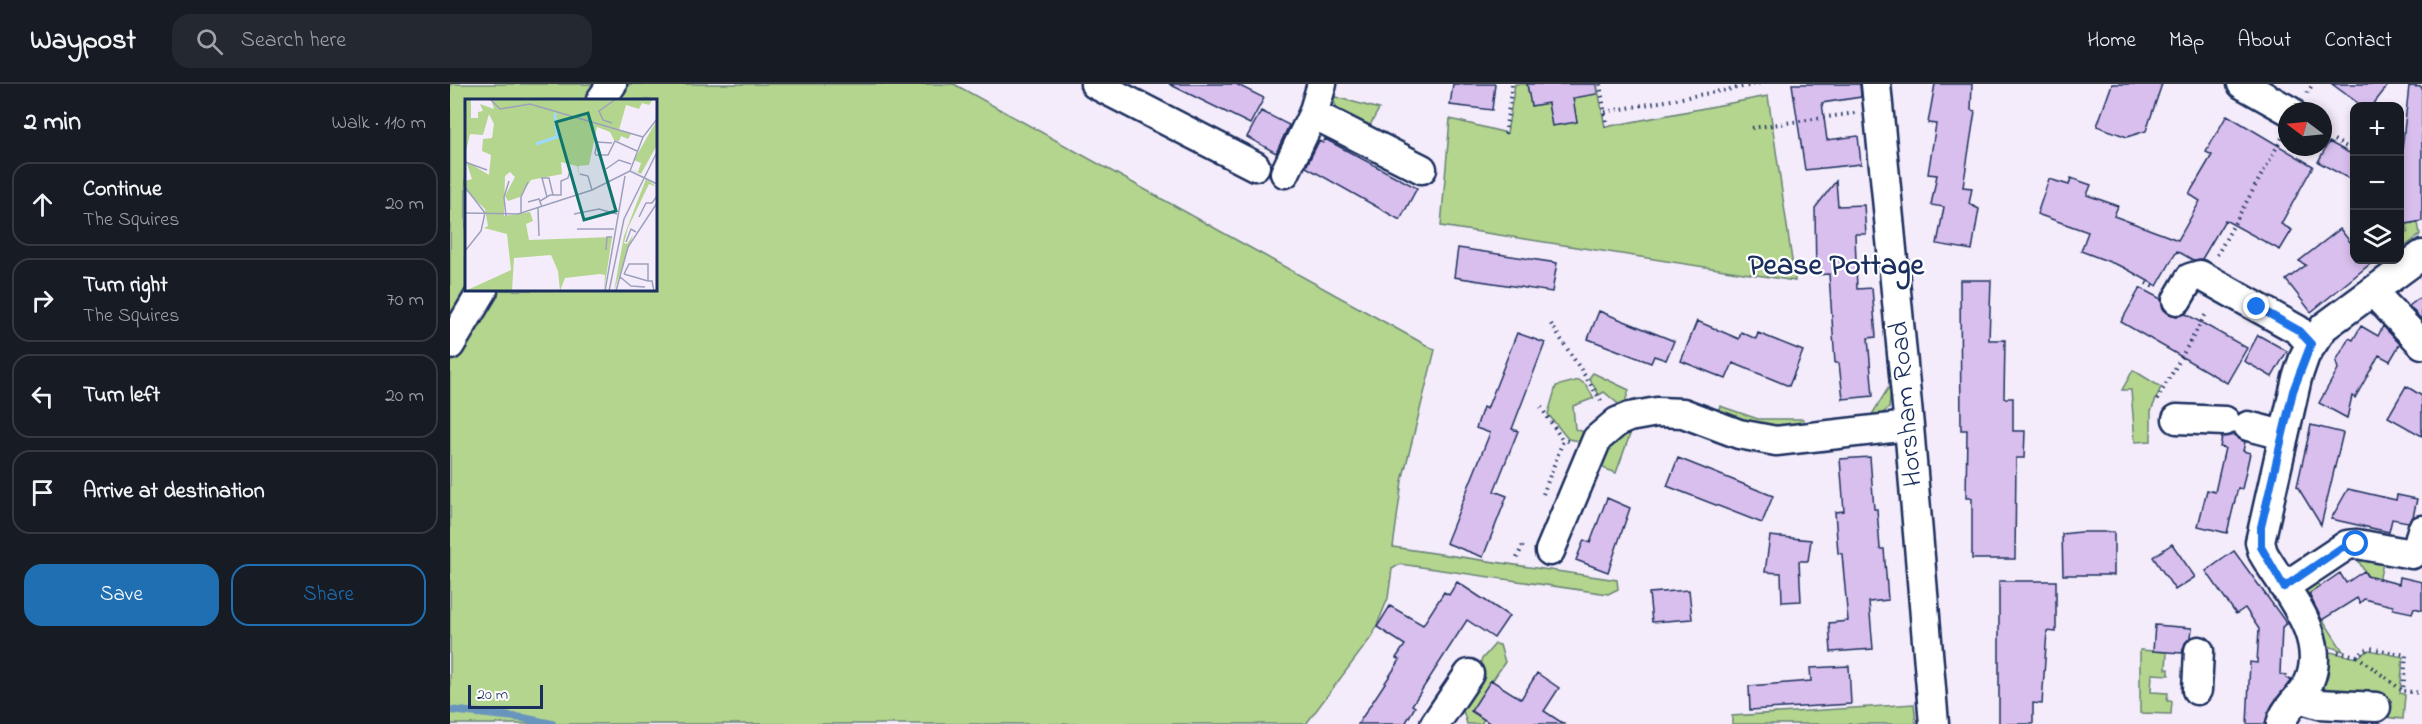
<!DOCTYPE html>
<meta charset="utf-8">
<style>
:root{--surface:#171b24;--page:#242831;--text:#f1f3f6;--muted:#9ea1a6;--line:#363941;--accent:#1f6fb2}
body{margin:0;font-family:"Indie Flower",sans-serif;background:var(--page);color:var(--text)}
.controls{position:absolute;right:18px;top:18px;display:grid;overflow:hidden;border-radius:12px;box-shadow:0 3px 9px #0003}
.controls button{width:54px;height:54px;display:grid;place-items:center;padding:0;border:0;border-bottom:2px solid var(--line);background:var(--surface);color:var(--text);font:30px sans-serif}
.compass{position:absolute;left:1828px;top:18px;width:54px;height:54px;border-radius:50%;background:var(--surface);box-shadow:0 3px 9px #0003;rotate:286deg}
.scale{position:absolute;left:18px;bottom:15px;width:75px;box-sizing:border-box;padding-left:6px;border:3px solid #1b2f5e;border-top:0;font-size:16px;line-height:21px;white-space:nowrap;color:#1b2f5e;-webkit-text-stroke:4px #fff;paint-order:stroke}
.stop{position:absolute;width:18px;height:18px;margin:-14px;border:4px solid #1a73e8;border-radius:50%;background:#fff}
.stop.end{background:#1a73e8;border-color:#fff;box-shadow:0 2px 6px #0008}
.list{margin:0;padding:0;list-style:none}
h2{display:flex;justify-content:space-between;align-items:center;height:78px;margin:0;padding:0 24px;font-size:26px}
h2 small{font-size:20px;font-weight:400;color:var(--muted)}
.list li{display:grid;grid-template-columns:39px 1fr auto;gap:18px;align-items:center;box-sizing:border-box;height:84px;margin:0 12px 12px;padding:0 12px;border:2px solid var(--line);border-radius:18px}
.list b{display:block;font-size:22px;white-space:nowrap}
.list p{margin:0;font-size:20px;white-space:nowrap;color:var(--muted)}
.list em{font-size:20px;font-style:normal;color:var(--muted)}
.actions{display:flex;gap:12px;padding:18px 24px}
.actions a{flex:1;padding:14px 0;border:2px solid var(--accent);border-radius:18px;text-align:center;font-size:21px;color:var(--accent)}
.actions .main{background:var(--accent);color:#fff}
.icon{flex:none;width:33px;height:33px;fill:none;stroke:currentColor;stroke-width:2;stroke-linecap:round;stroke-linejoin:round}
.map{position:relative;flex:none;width:1972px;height:640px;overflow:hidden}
header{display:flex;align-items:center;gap:36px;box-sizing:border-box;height:84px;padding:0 30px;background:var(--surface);border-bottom:2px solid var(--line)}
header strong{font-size:28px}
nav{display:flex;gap:33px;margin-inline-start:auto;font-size:21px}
.search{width:420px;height:54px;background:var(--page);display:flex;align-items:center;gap:15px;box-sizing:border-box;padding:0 21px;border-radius:18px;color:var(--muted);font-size:22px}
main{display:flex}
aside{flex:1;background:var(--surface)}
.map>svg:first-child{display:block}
.green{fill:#b4d58e;stroke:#688276;stroke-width:1.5;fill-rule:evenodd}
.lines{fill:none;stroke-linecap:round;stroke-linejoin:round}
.stream{stroke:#6895bd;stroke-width:8}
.building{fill:#d9bfee;stroke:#1b2f5e;stroke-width:1.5}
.minor-casing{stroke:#1b2f5e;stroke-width:33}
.path{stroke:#1b2f5e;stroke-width:4;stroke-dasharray:1.5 4.5;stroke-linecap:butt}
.minor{stroke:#fff;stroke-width:28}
.route{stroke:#1a73e8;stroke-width:8}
.labels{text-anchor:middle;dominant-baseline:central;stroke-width:4.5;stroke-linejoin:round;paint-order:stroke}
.street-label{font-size:27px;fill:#1b2f5e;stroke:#fff}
.quarter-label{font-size:30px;font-weight:bold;fill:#1b2f5e;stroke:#fff}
.inset-river{fill:none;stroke:#9bd9fd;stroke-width:3}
.inset-road{fill:none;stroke:#9da0bc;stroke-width:1.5}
.view{fill:#0f766e;fill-opacity:0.15;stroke:#0f766e;stroke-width:3}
.inset-edge{fill:none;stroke:#1b2f5e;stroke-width:3}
</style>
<header>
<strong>Waypost</strong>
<div class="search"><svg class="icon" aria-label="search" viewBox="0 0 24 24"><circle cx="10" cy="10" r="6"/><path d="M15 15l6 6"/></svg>Search here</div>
<nav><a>Home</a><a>Map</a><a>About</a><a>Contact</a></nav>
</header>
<main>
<aside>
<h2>2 min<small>Walk · 110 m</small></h2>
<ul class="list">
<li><svg class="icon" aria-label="ahead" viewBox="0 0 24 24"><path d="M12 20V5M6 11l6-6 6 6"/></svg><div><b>Continue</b><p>The Squires</p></div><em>20 m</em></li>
<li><svg class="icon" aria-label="right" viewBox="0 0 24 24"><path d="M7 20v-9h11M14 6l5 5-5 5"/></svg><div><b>Turn right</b><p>The Squires</p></div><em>70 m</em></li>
<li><svg class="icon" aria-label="left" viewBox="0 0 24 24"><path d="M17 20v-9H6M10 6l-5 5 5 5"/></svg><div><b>Turn left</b></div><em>20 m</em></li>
<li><svg class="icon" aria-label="arrive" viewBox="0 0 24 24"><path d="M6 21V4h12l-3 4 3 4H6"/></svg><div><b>Arrive at destination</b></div></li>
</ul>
<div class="actions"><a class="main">Save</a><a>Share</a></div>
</aside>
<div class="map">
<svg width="1972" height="640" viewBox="0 0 1972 640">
<rect width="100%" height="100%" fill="#f4ecfa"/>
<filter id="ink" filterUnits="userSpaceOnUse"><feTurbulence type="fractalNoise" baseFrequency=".0167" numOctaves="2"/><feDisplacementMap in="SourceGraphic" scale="12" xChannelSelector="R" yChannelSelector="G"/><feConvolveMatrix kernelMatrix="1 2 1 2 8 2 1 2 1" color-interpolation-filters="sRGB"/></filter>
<g filter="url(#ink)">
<path class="green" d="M0 0H504L985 266 952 397 943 463 1167 496 1168 505 1158 510 950 480 942 485 938 514 923 551 856 640H0ZM16 16H206V206H16Z
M1065 0H1077L1082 22 1098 19 1103 42 1127 38 1122 14 1138 11 1136 0H1147L1155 43 1318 12 1345 197 991 142 1000 35 1057 49Z
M882 12 929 25 919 43 887 25Z
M1968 138 1970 151 1950 166V154L1958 148 1957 140Z
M1683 286 1711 303 1701 327V357L1685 358 1681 306H1672Z
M1143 289 1179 306 1173 324 1154 308 1149 311 1139 294Z
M1129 296 1136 301 1144 314 1123 322 1125 345 1140 350 1136 358 1118 355 1098 330 1106 302Z
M1442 298 1439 324 1426 334 1418 337Z
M1270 322 1308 335H1353V344L1323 347 1266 332Z
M1182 345 1166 389 1153 384 1148 372 1154 362Z
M1904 470 1934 474 1927 507Z
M1864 492 1870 503 1857 511 1893 567 1878 562 1873 548 1847 503Z
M1045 560 1050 561 1055 578 1022 627 1034 635 1031 640H1017L1012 623 1032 575Z
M1690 566 1717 568 1716 585H1719V591L1702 590 1701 608 1718 609 1717 617H1722L1721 630 1690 629Z
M1919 566 1953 573 1950 609 1955 611 1953 635C1923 633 1889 622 1866 602L1874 571 1880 568 1907 574Z
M1464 620 1466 640H1282V632Z"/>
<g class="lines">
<path class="stream" d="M0 626 73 634 102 640"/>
</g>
<path class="building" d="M719 0H786L814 14 800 40Z
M1003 0H1045L1042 26 1000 21Z
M1077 0H1146L1147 10 1123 14 1127 38 1102 42 1098 19 1081 22Z
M1342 0H1410L1411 13 1372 19 1377 56 1408 52 1411 80 1355 86Z
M1485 0H1522L1521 26 1525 27 1513 103 1522 104 1519 120 1529 125 1522 166 1487 160 1494 123 1481 121 1487 91 1478 90 1486 40 1478 39Z
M1662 0H1712L1696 47 1677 53 1647 42Z
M1882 0H1939L1922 22H1912Z
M1959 2 1972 3V137L1950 141V84Z
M811 27 839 41 826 69 797 53Z
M1777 31 1863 82 1831 140 1842 146 1830 166 1775 136 1752 175 1743 176 1727 167 1707 202 1673 183 1631 167 1638 148 1587 130 1599 95 1619 101 1621 94 1641 101 1637 111 1668 122 1664 132 1728 156 1750 117 1739 110 1762 71 1756 68Z
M875 55 967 104 950 136 856 83 869 57 873 59Z
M1879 58 1905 72V98L1868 78Z
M1386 97 1388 122 1414 121 1416 150H1405L1407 205 1422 204 1426 253 1418 254 1423 312 1393 315 1389 279H1385L1379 190 1366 191 1365 124Z
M1890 145 1905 164V176H1925L1861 228 1836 196 1856 181 1849 177Z
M1008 164 1107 179 1102 208 1004 193Z
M1510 196H1541L1539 256H1555L1554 314H1563V347H1575L1574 374H1566L1565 475H1522V414H1516L1517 346H1511Z
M1690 204 1711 215 1713 225 1719 230 1727 232 1736 230 1797 264 1777 299 1671 238Z
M1972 212V236L1959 222Z
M1149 227 1224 257 1216 276 1204 272 1201 279 1138 255Z
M1247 237 1289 255 1291 248 1306 255 1308 249 1353 267 1339 302 1283 279 1276 295 1231 277Z
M1911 242 1928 252 1933 242 1950 260 1940 277 1929 271 1905 314 1902 312 1897 334 1869 319 1888 285 1886 277 1899 254 1903 256Z
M1067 249 1095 259 1062 345 1068 347 1044 407 1057 412 1033 473 996 459 1040 349 1026 344 1033 323 1037 325Z
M1808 251 1837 267 1822 293 1794 277Z
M1956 302 1972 312V352L1938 333Z
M1861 341 1893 349 1871 441 1847 402Z
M1784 350 1795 358 1793 367 1800 369 1792 405 1788 404 1777 449 1748 442 1757 406 1765 408 1775 364 1770 363 1772 353Z
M1420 373 1424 425H1427L1430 465H1434L1438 516 1419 518 1423 565 1381 568 1379 539 1398 537 1392 470 1388 469 1385 428 1394 427 1390 375Z
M1228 374 1323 412 1312 439 1217 402Z
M1898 405 1946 416 1947 411 1967 415 1963 433 1958 438 1942 435 1939 448 1881 435Z
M1157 414 1180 424 1158 488 1126 476 1134 456 1140 459Z
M1630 448H1664V491H1613L1612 450Z
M1320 452 1361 456 1358 477H1349L1351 517 1332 518 1331 489 1315 488Z
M1722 460 1745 493 1725 506 1703 473Z
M1784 467 1837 540 1832 543 1830 590 1837 591 1836 594 1841 596 1822 621 1815 640H1797L1800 578 1807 579 1809 545 1795 524 1786 530 1756 487Z
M1914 487 1917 492 1949 500 1950 493 1972 498V526L1964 524 1962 529 1943 525V522L1914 515 1910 519 1907 514 1872 536 1859 510 1890 489 1896 499Z
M1549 497H1606V548L1597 547 1592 620 1583 619V640H1549Z
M1007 498 1059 532 1044 554 1017 536 962 621 965 623 955 640H908L950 576 946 574 955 561 927 543 940 522 973 541 994 508 999 511Z
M1239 506 1242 535 1202 538 1199 509Z
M1705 541 1742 544 1741 553 1735 559 1732 569 1703 567Z
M1399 582 1401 620 1300 626 1299 602 1361 597 1360 584Z
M1087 589 1109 604 1094 627 1114 640H1041L1021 627 1041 596 1071 615Z"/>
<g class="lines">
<g class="minor-casing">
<path id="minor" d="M645 0 805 82
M1426 0 1459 342 1484 640
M1792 0 1840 27
M151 16 162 0
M863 30 972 85
M835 89 863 30 872 0
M1923 208 1972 260
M1727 216 1740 194 1750 191 1848 246 1861 260
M0 261 33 206
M1727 335 1775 337
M1798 342 1833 351
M1100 467 1147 355 1167 338 1179 333 1207 328 1233 329 1289 350 1326 357 1459 342
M1834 503 1897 461 1907 460 1962 470 1967 466 1972 446
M1747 606 1749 567
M1849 614 1869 620 1926 623
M985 640 1019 590
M1831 640C1835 623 1852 613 1859 598 1879 552 1834 506 1813 469L1810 458 1847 294 1855 271 1874 243 1972 171"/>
</g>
<path class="path" d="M1150 0 1157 43
M1857 9 1863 0
M1155 28 1309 0
M1302 44 1405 29
M1055 50 1062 0
M1884 56 1904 67
M1950 74 1951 75
M1767 171 1833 52
M1696 199 1706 204
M1101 240 1152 318
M1707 316 1757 228
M1091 323 1113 357
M1093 410 1113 357H1118
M1067 474 1073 461
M1888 568 1907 572 1920 564 1956 571 1953 607 1972 609
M1907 572 1953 607"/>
<use href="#minor" class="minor"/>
</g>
</g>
<g class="lines" filter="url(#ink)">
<path class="route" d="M1807 223 1848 246 1861 260 1843 307 1811 443V463L1834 503 1891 464 1906 460"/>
</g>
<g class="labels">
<g class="street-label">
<text transform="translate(1457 320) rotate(-95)">Horsham Road</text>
</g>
<g class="quarter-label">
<text x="1386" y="183">Pease Pottage</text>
</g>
</g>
<g transform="translate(15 15)">
<rect width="192" height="192" fill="#f4ecfa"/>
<path d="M0 0H6V19H13V13L18 12 15 5 29 10 26 0H188L184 6 177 4 174 10 161 6 154 31 166 35 163 40 156 37 154 42 149 41 145 33 132 28 124 66 113 67 115 79 112 67 96 63 97 75 66 81 55 98 43 102 40 97 50 78 45 73 40 77 39 117 65 113 68 122 61 125 64 141 147 138 139 192 140 176 135 175 100 179 95 192 93 172 86 156 49 159 47 192H0L46 171 42 135 19 129 23 127 20 110 0 91V82L7 80 1 62 24 76 26 56 17 52 18 40 27 39 29 25 24 15 18 36 5 35 0 57ZM192 21V46L176 75 166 70 173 73 176 64 169 61ZM181 80 192 88 184 85 163 129 159 144 162 145 168 136 149 192 159 137Z" fill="#b4d58e"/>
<path class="inset-river" d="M71 45 92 38 90 14"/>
<path class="inset-road" d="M25 0 35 10 65 5 178 38M147 24 138 21 134 12 151 0M130 55 132 43 147 44M130 56H143L150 42 172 52M0 63 22 71M141 70 154 61 166 65M165 72 178 38 192 20M165 72 192 85M115 75 123 77 127 91M0 88 20 114 16 132 0 152M82 98 77 79H84L88 96M75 102 85 96H96V82L103 79 105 72M63 103 74 100 77 108M73 109 74 137M0 114 53 115 127 91 165 72M56 115V98L63 83M109 115 134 110 152 115M41 117 39 98 44 82M174 118 181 104H187L192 97M112 130H149M161 143 166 130 171 133M141 151 142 138H147M159 175 164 165H183V182H187L189 192M159 175 183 182M154 177 166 187 180 188M140 192 160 77M144 192 159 120 192 53M151 192 163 148 192 104"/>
<path class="view" d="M123 14 151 112 119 121 91 23Z"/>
<rect width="192" height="192" class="inset-edge"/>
</g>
</svg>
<div class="controls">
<button>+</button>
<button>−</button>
<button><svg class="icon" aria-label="layers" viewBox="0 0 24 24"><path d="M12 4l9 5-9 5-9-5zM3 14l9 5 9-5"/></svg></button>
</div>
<svg class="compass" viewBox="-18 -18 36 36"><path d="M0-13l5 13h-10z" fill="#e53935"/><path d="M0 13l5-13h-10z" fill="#9ea1a6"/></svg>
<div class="scale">20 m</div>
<div class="stop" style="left:1906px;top:460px"></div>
<div class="stop end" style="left:1807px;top:223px"></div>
</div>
</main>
